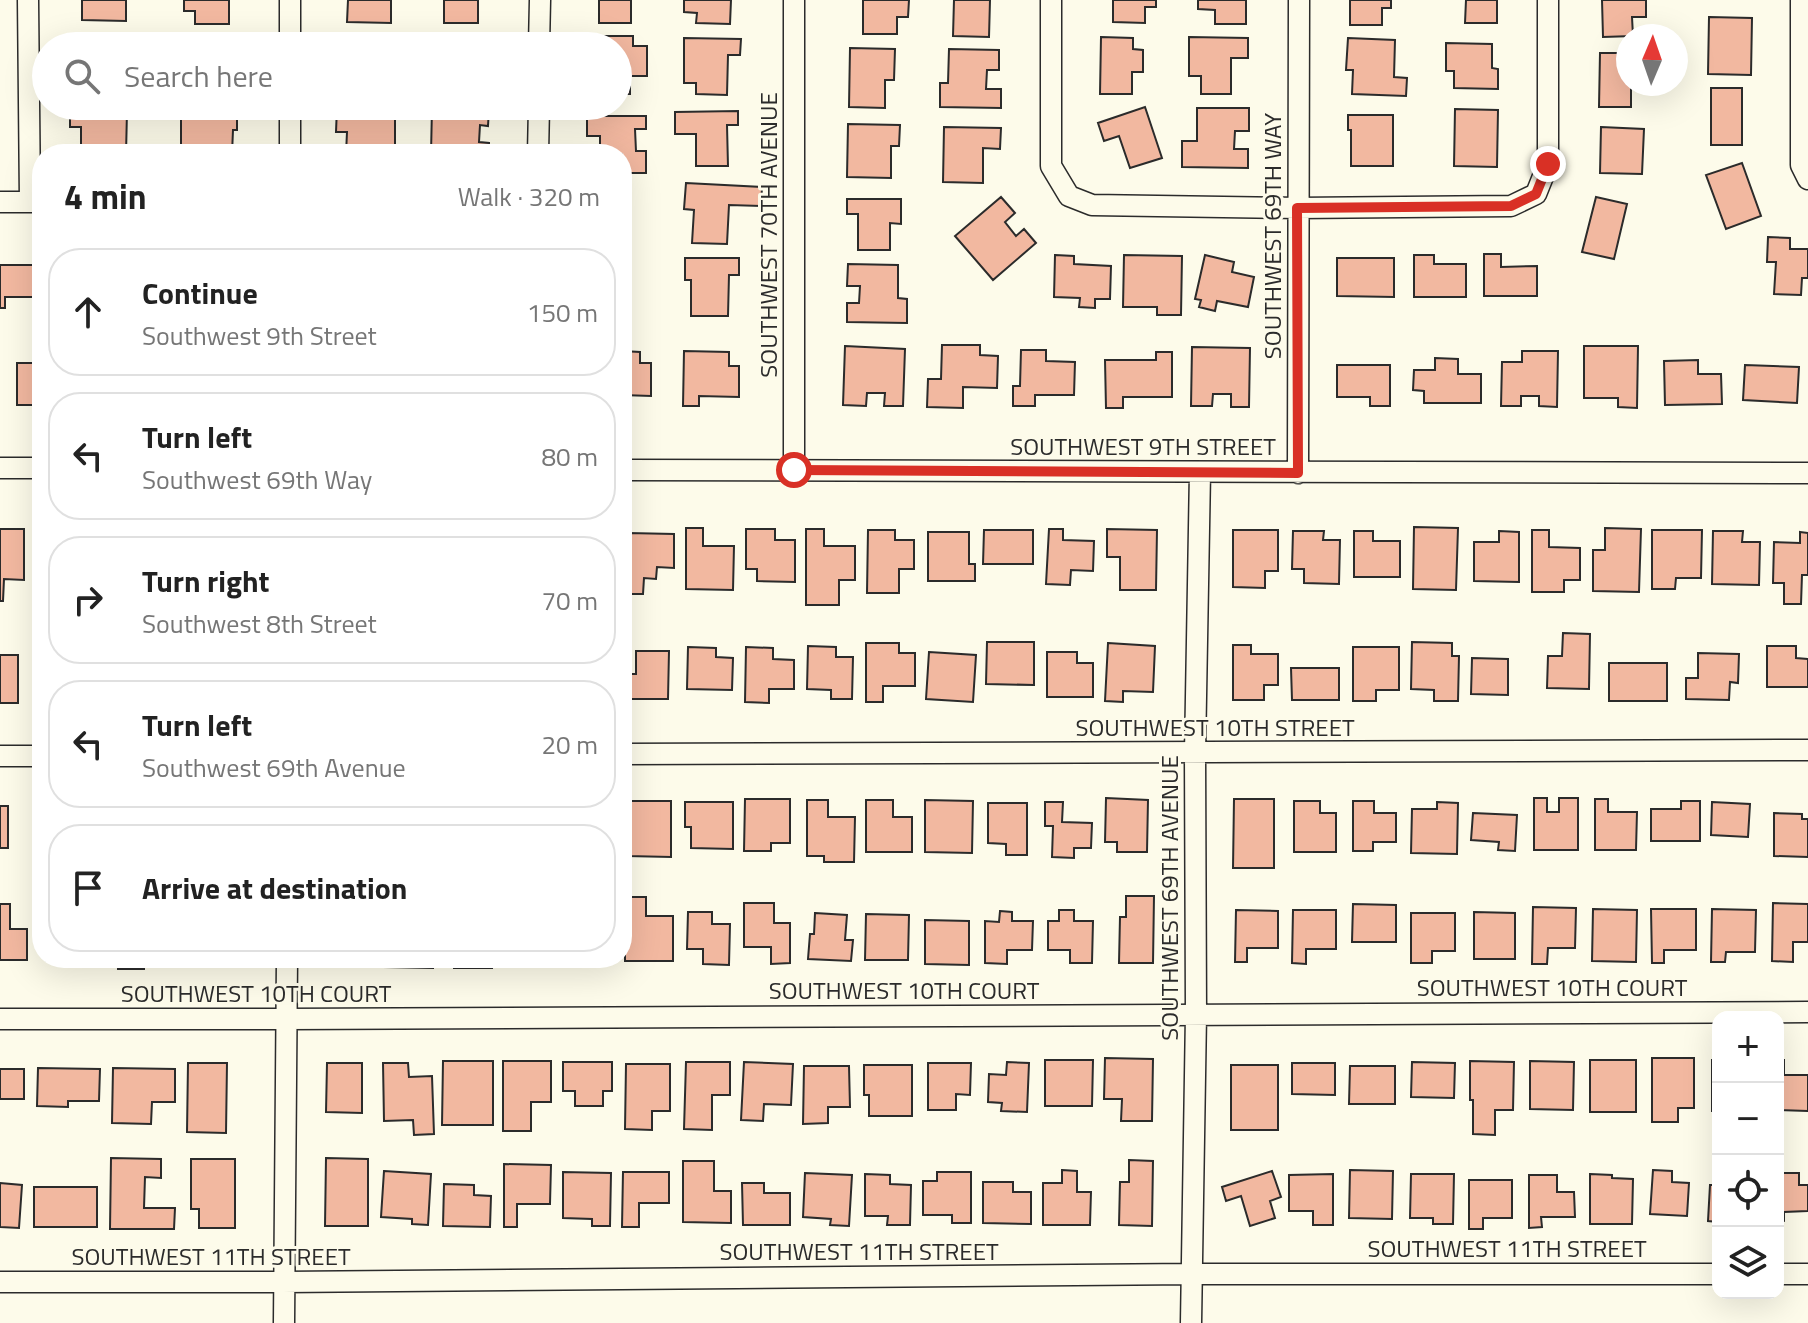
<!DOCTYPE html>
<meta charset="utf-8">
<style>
:root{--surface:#fff;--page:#f6f6f6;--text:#222;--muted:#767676;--line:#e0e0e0}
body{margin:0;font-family:"Titillium Web",sans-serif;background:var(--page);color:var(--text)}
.controls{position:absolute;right:24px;bottom:24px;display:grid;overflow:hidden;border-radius:16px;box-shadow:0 8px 32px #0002}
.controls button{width:72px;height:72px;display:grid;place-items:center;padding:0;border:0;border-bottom:2px solid var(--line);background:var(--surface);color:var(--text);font:40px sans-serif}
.compass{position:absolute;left:1616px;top:24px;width:72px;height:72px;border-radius:50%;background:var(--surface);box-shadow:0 8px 32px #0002;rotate:2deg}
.stop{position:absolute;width:24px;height:24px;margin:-18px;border:6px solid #d93025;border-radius:50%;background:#fff}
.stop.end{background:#d93025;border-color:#fff;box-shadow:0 2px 8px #0008}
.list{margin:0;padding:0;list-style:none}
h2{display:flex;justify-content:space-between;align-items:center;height:104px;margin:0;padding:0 32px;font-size:34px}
h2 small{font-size:26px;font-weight:400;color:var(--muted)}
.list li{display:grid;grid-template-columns:52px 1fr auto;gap:24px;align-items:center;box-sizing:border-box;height:128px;margin:0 16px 16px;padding:0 16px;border:2px solid var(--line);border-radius:32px}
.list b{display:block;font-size:30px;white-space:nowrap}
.list p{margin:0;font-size:26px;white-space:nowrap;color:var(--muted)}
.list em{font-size:26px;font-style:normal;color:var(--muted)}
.icon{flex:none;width:44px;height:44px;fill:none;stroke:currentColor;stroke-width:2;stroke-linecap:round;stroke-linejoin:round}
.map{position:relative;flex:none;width:1808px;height:1323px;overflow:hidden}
.search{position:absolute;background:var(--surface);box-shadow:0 8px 32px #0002;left:32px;top:32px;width:600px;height:88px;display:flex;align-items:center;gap:20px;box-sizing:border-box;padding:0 28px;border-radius:44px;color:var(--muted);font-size:30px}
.panel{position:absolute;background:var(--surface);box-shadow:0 8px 32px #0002;left:32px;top:144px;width:600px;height:824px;border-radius:32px}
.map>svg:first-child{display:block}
.building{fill:#f2b8a0;stroke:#2b2b2b;stroke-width:2}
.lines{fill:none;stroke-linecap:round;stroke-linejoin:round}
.street-casing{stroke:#2b2b2b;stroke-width:23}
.street{stroke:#fdfbea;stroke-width:20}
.route{stroke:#d93025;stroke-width:10}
.labels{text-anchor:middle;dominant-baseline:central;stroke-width:6;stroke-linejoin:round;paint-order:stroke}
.street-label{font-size:24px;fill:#2b2b2b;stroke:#fdfbea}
</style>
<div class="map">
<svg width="1808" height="1323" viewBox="0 0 1808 1323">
<rect width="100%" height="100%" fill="#fdfbea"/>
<path class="building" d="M82 0H126V21L82 20Z
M184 0H229V24H195V11H184Z
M348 0H391V23L347 22Z
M444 0H478V23H444Z
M599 0H631V23H599Z
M684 0H731L730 24 696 23 697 13 684 12Z
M863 0H909L908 17H897V34H863Z
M954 0H990L989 37 953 36Z
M1113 0H1156V7H1145V23L1113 22Z
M1198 0H1246V24H1215V10L1198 9Z
M1350 0H1391V8H1382V25H1350Z
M1466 0H1497V23H1465Z
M1602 0H1646V17H1632L1633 36 1603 37Z
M1709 17 1752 18 1751 75 1708 74Z
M588 36H633V46H647V76H630V94H618V46H587Z
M434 37 489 38 488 46H434Z
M1101 37 1133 38V49L1143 50V72H1132V94H1100Z
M1189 37 1248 38V58H1231V94H1201V76H1189Z
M72 38H125V46H72Z
M184 38 238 39V46H183Z
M684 38 741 39 740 55H728L727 95 696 94V83H684Z
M1348 38 1395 40 1394 77 1407 78 1406 96 1352 94 1353 70H1346Z
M391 39V46H345V40Z
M1446 43 1492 44V68L1498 69V89L1454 88V71H1446Z
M850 48 895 49 894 80H885V108L849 107Z
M949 49 999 50V70H987L986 89H1001V108L940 107V83H948Z
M1600 53H1628V84H1647V86H1631V107H1599Z
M1711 88H1742V145H1711Z
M337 107H395V154H346L347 132H336Z
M432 107 489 108 488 126 480 125 479 142 489 143V154H431Z
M1145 107 1162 158 1130 168 1119 136 1104 141 1098 123Z
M181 108H237V130H233L232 154H181Z
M1197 108H1249V131H1235L1234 149H1248V168L1182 167V141H1197Z
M1455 109 1498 110 1497 167 1454 166Z
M70 110 127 111 126 154H81V127H70Z
M738 111V125H727L728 166H696V134H675V112Z
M1348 115H1393V166H1351V130H1348Z
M587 116H646V129H635L636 151H646V173H622V154H600V136H587Z
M848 124 900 125 899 146H891V178L847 177Z
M944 127 1001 128 1000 149 983 148V183L943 182Z
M1601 127 1644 129 1642 174 1600 173Z
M1742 163 1761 216 1726 229 1706 175Z
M686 183 762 187 761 206 729 205 727 244 692 243 694 210 684 209Z
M1001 197 1015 213 1005 222 1016 236 1024 229 1036 243 993 280 955 236Z
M1596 197 1627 204 1614 259 1582 252Z
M847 199H901V224L890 223V250H858V214H847Z
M1768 237 1790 238V249H1808V278H1802L1801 295 1774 294 1776 262H1767Z
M1484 254H1501V267L1537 266V296H1484Z
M1055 255 1074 256V264L1111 266 1110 299H1095V308L1079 307 1080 298 1054 297Z
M1124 255 1182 256 1181 315H1157V307H1123Z
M1205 255 1234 262 1232 272 1254 277 1248 307 1217 301 1215 311 1199 307 1201 300 1195 299Z
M1414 255H1434V264H1466V297H1414Z
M685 258H739V275H729L728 316H691V280H685Z
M1337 258H1394V297L1337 296Z
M848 264 898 265V298L907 299V323L847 322V303H859L860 286H847Z
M0 265H34V297H5V308H0Z
M942 345H980V355L998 356 997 388 963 387V408L927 407 928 379H941Z
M845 346 905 349 903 406H884L885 393H867L866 406 843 405Z
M1584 346H1638L1637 408 1618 407V398H1584Z
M1192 347 1250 348 1249 407H1231V394H1213L1212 406H1191Z
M1021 350H1046V361L1075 362 1074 395H1035V406H1013V386H1020Z
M34 351H42V405H17V363H33Z
M622 351 640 352V363H651V396L622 395Z
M684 351 729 352V366H739V397L699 396V406H683Z
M1522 351H1558L1557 407 1539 406V396H1521V406H1501L1502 362H1522Z
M1156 352H1172V397H1123V408H1106L1105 360H1156Z
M1435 358 1458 359V374H1481V403H1424V391L1413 390 1414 370H1435Z
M1698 360V374H1721L1722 404 1665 405 1664 361Z
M1337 365H1390V406H1370V397H1337Z
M1745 365 1799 367 1797 403 1743 400Z
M1414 527 1458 528 1456 590 1413 589Z
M686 528H703V546H734L733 590 686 589Z
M1605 528 1641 529 1639 592 1593 591V550H1605Z
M0 529H24V580L4 579 3 601H0Z
M746 529H775V540H795V582L757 581V569H746Z
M806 529H824V546H855V580H839V605H806Z
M1049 529H1063V540L1094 541 1093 571 1071 570 1070 585 1046 584Z
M1107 529 1157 530 1156 590H1120V557H1107Z
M868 530H895V540H914V569H899V593H867Z
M984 530H1033V564H983Z
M1233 530H1278V571H1265V588L1233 587Z
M1532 530H1549V547L1580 548V580H1564V592H1532Z
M1652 530H1702L1701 578H1676L1675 589H1652Z
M1293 531H1324L1323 540H1340L1339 584 1304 583V569H1292Z
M1354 531H1373V541H1400V577H1354Z
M1499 531 1519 532V582L1474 581V542H1499Z
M1713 531H1743L1742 542H1760L1759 585 1712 584Z
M928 532H969V564H975V581H928Z
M1800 532 1808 533V575H1802L1801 604H1784V583H1773L1774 542 1800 543Z
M628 533 674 534V568L657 567 656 579 644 578 643 594H627Z
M1563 633 1590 634 1589 689 1547 688 1548 656H1562Z
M987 642H1034V685L986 684Z
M1412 642 1452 643V656H1459L1458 701H1434V690L1411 689Z
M866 643H899V653H915V686H883V702H866Z
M1108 643 1155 646 1153 692 1123 691V702L1105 701Z
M1233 645H1251V654H1278V685H1264V700H1233Z
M808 646 836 647V657H853L852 699H831V690L807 689Z
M1767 646H1796V658L1808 659V687H1767Z
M688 647 716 648V657L733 658 732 690 687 689Z
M746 647 773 648V659L794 660V689H769V703L745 702Z
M1353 647H1399V690H1376V701H1353Z
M636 651H669L668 699H626V674H636Z
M929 652 976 655 973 702 926 699Z
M1047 652H1077V663H1093V697H1047Z
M1698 653 1739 654 1738 683 1730 682 1729 700 1686 699V678H1698Z
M0 655H18V703H0Z
M1472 658 1508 659V695L1471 694Z
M1609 663H1667V701H1609Z
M1291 668H1339V700H1292Z
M1106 798 1148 800 1147 852H1117V842H1105Z
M1534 798H1547V812H1559V798H1578V850H1534Z
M745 799H790V843H771V851H744Z
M1234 799H1274V868H1233Z
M1595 799H1608V812H1637L1636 850H1595Z
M807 800H828V817H855L854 862H824V856H807Z
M866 800H893V817H912V852H866Z
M925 800 973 801 972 853 925 852Z
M627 801H671V857L627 856Z
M1294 801H1320V813H1336V852H1294Z
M1353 801H1374V813H1396V842H1373V851H1353Z
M1681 801H1700V841H1651V809H1681Z
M685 802H733V849L691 848V827H685Z
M1045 802H1063L1062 822 1092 823 1091 848H1074V858L1052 857 1053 826H1045Z
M1437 802 1458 803 1457 854 1411 853 1412 809H1437Z
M1712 802 1750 804 1748 837 1711 835Z
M988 803H1027V855H1006V844L988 843Z
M0 806H8V848H0Z
M1473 813 1517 815 1515 851 1498 850 1499 842 1471 840Z
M1774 813 1802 814V819H1808V857L1774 856Z
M1126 896H1154L1153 963H1119L1120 917H1126Z
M625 897H646V916H673V961H625Z
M744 903H774V923H790V963L771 964V947H744Z
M1773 903 1808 904V942H1793V962L1772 961Z
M0 904H10V929H27V960H0Z
M1353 904 1396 905V942H1352Z
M1533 907 1576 908 1575 948H1548L1547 964H1532Z
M1593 909 1637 910 1636 962 1592 961Z
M1651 909H1696V950H1664V963H1652Z
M1712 909 1756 910 1755 952H1726L1725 962H1711Z
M1059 910H1074V921H1093L1092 963H1070V950H1048V921H1059Z
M1236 910 1278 911V948H1247V962H1235Z
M1293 910H1336V949H1306V964L1292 963Z
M1000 911 1012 912V921H1033L1032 950H1007V964L985 963V921L999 922Z
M688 912H712V924H730L729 965 703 964V949H687Z
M1474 912 1515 913V959H1474Z
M815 913 847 915 845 940H853L851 961 808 959 810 934H814Z
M1411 913H1455V951H1432V963H1411Z
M866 914 909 915 908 960H865Z
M925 920 969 921V965L925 964Z
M46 958H94V962L46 961Z
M118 958H144V969H118Z
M192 958H241V962H209V965H192Z
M384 958H433V968L384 967Z
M454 958H492V968H454Z
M501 958H550V963H501Z
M564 958H612V963L564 962Z
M1105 1058 1153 1059 1152 1121H1121L1122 1099H1104Z
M1652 1058H1694V1108H1678V1122H1652Z
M1045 1060H1093L1092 1106H1045Z
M1590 1060H1636V1112H1590Z
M1712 1060H1718V1111H1712Z
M1778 1060H1784V1075H1808V1111L1778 1110Z
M443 1061H493V1125H442Z
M503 1061H551V1102H531V1131H503Z
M1470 1061 1514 1062 1513 1110H1495V1135L1473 1134V1100H1470Z
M1530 1061 1574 1062 1573 1110 1530 1109Z
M563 1062H612V1091H603V1106H575V1091H563Z
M686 1062H730V1095H712V1130L684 1129Z
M744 1062 793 1064 791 1105 764 1104 763 1121 741 1120Z
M1007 1062 1029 1063 1027 1112 1001 1111 1002 1103 988 1102 989 1074 1006 1075Z
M1412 1062 1455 1063 1454 1098 1411 1097Z
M188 1063H227L226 1133 187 1132Z
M327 1063H362V1113L326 1112Z
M383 1063H408L409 1077 432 1076 434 1134 414 1135 413 1120 384 1121Z
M928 1063H971L970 1095 956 1094V1110H928Z
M1292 1063H1335V1095L1292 1094Z
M626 1064H670V1111H652V1130L625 1129Z
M864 1065H912V1116H869V1095H864Z
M1231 1065H1278V1130H1231Z
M804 1066H849L850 1107H828V1123L803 1124Z
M1350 1066H1395V1104H1349Z
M38 1068 100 1069 99 1101H68V1107L37 1106Z
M113 1068 175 1069V1102H152L151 1124 112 1123Z
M0 1069H24V1099H0Z
M111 1158 161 1159V1178L145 1177 144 1208H175L174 1229H110Z
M326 1158 368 1159V1226H325Z
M191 1159H235V1228H199V1209H191Z
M1129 1160 1153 1161 1152 1226 1119 1225 1120 1182H1129Z
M683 1161H714V1191H731V1223L683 1222Z
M504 1164 551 1165 550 1204H517V1227H504Z
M1062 1170 1077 1171V1192H1091L1090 1225H1043V1183H1062Z
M1350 1170 1393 1171 1392 1219 1349 1218Z
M1653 1170 1672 1171V1182L1689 1183 1687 1216 1650 1214Z
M384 1171 431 1174 428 1225 412 1224V1219L381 1217Z
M1272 1171 1281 1197 1270 1201 1275 1218 1250 1226 1241 1196 1226 1201 1222 1187Z
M563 1172 611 1173 610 1226H592V1219L563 1218Z
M623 1172H669V1203H639V1227H622Z
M937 1172H971V1223H952V1215H923V1181H937Z
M805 1173 852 1175 849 1226 830 1225 831 1219 803 1217Z
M1778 1173H1799V1185H1808V1211L1784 1212V1221L1778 1222Z
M865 1174 890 1175V1184L911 1185 910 1225H887L888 1216H865Z
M1333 1174V1225H1313V1211H1289V1175Z
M1411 1174H1454L1453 1224H1433V1218H1410Z
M1590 1174 1612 1175V1178L1633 1179 1632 1224H1590Z
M1529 1175H1557V1192H1574L1575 1217H1541L1542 1227 1529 1228Z
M1469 1180H1512V1218H1483V1229H1469Z
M983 1182H1013V1192H1031V1224L983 1223Z
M0 1183 22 1185 19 1228 0 1227Z
M742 1183H764V1193H790V1225H743Z
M444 1184 474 1185V1195L491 1196 490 1227 443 1226Z
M1710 1185H1718V1222L1708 1221Z
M34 1187H97V1227H34Z"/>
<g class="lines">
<g class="street-casing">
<path id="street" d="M28 0 30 202
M1051 0V166L1069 196 1092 205 1297 208 1511 206 1536 194 1548 164V0
M1801 0V165L1808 179
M290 46V0
M539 46 540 0
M290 154V106
M538 154 539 106
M0 202H42
M0 468H42
M622 470 1808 473
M794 470V0
M1298 473 1299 0
M622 754 1808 750
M0 756H42
M0 1019H287L1808 1012
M1778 1274H1808
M0 1282H284L1192 1274H1718
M284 1323 287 958
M1191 1323 1196 1014 1195 753 1200 472"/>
</g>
<use href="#street" class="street"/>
</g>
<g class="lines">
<path class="route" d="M794 470 1298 473 1297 208 1511 206 1536 194 1548 164"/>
</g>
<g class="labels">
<g class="street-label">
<text transform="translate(768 235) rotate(-90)">SOUTHWEST 70TH AVENUE</text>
<text transform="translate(1272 236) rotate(-90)">SOUTHWEST 69TH WAY</text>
<text x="1143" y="446">SOUTHWEST 9TH STREET</text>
<text x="1215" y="727">SOUTHWEST 10TH STREET</text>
<text transform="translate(1169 898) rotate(-90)">SOUTHWEST 69TH AVENUE</text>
<text x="1552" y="987">SOUTHWEST 10TH COURT</text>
<text x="904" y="990">SOUTHWEST 10TH COURT</text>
<text x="256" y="993">SOUTHWEST 10TH COURT</text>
<text x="1507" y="1248">SOUTHWEST 11TH STREET</text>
<text x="859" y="1251">SOUTHWEST 11TH STREET</text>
<text x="211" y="1256">SOUTHWEST 11TH STREET</text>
</g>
</g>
</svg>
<div class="controls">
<button>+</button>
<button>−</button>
<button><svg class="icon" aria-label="locate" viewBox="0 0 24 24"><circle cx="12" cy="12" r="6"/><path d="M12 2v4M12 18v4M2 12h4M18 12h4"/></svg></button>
<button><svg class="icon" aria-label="layers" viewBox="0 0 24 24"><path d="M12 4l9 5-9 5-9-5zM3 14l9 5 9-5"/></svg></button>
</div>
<svg class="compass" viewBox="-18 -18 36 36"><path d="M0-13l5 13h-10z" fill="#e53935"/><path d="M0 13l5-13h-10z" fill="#767676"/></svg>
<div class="stop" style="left:794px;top:470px"></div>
<div class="stop end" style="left:1548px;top:164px"></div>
<div class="search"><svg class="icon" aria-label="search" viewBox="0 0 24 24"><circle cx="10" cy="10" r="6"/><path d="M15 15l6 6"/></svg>Search here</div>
<section class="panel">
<h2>4 min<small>Walk · 320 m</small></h2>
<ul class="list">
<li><svg class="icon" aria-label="ahead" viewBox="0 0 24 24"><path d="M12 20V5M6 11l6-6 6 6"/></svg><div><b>Continue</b><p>Southwest 9th Street</p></div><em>150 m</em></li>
<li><svg class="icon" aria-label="left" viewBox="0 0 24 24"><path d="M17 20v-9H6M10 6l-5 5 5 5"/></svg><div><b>Turn left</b><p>Southwest 69th Way</p></div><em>80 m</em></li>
<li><svg class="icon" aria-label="right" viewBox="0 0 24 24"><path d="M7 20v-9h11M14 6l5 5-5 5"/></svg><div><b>Turn right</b><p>Southwest 8th Street</p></div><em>70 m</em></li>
<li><svg class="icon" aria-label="left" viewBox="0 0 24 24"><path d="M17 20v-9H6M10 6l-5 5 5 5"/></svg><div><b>Turn left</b><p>Southwest 69th Avenue</p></div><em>20 m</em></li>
<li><svg class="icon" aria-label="arrive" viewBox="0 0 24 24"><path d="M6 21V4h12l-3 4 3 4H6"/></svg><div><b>Arrive at destination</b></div></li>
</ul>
</section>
</div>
